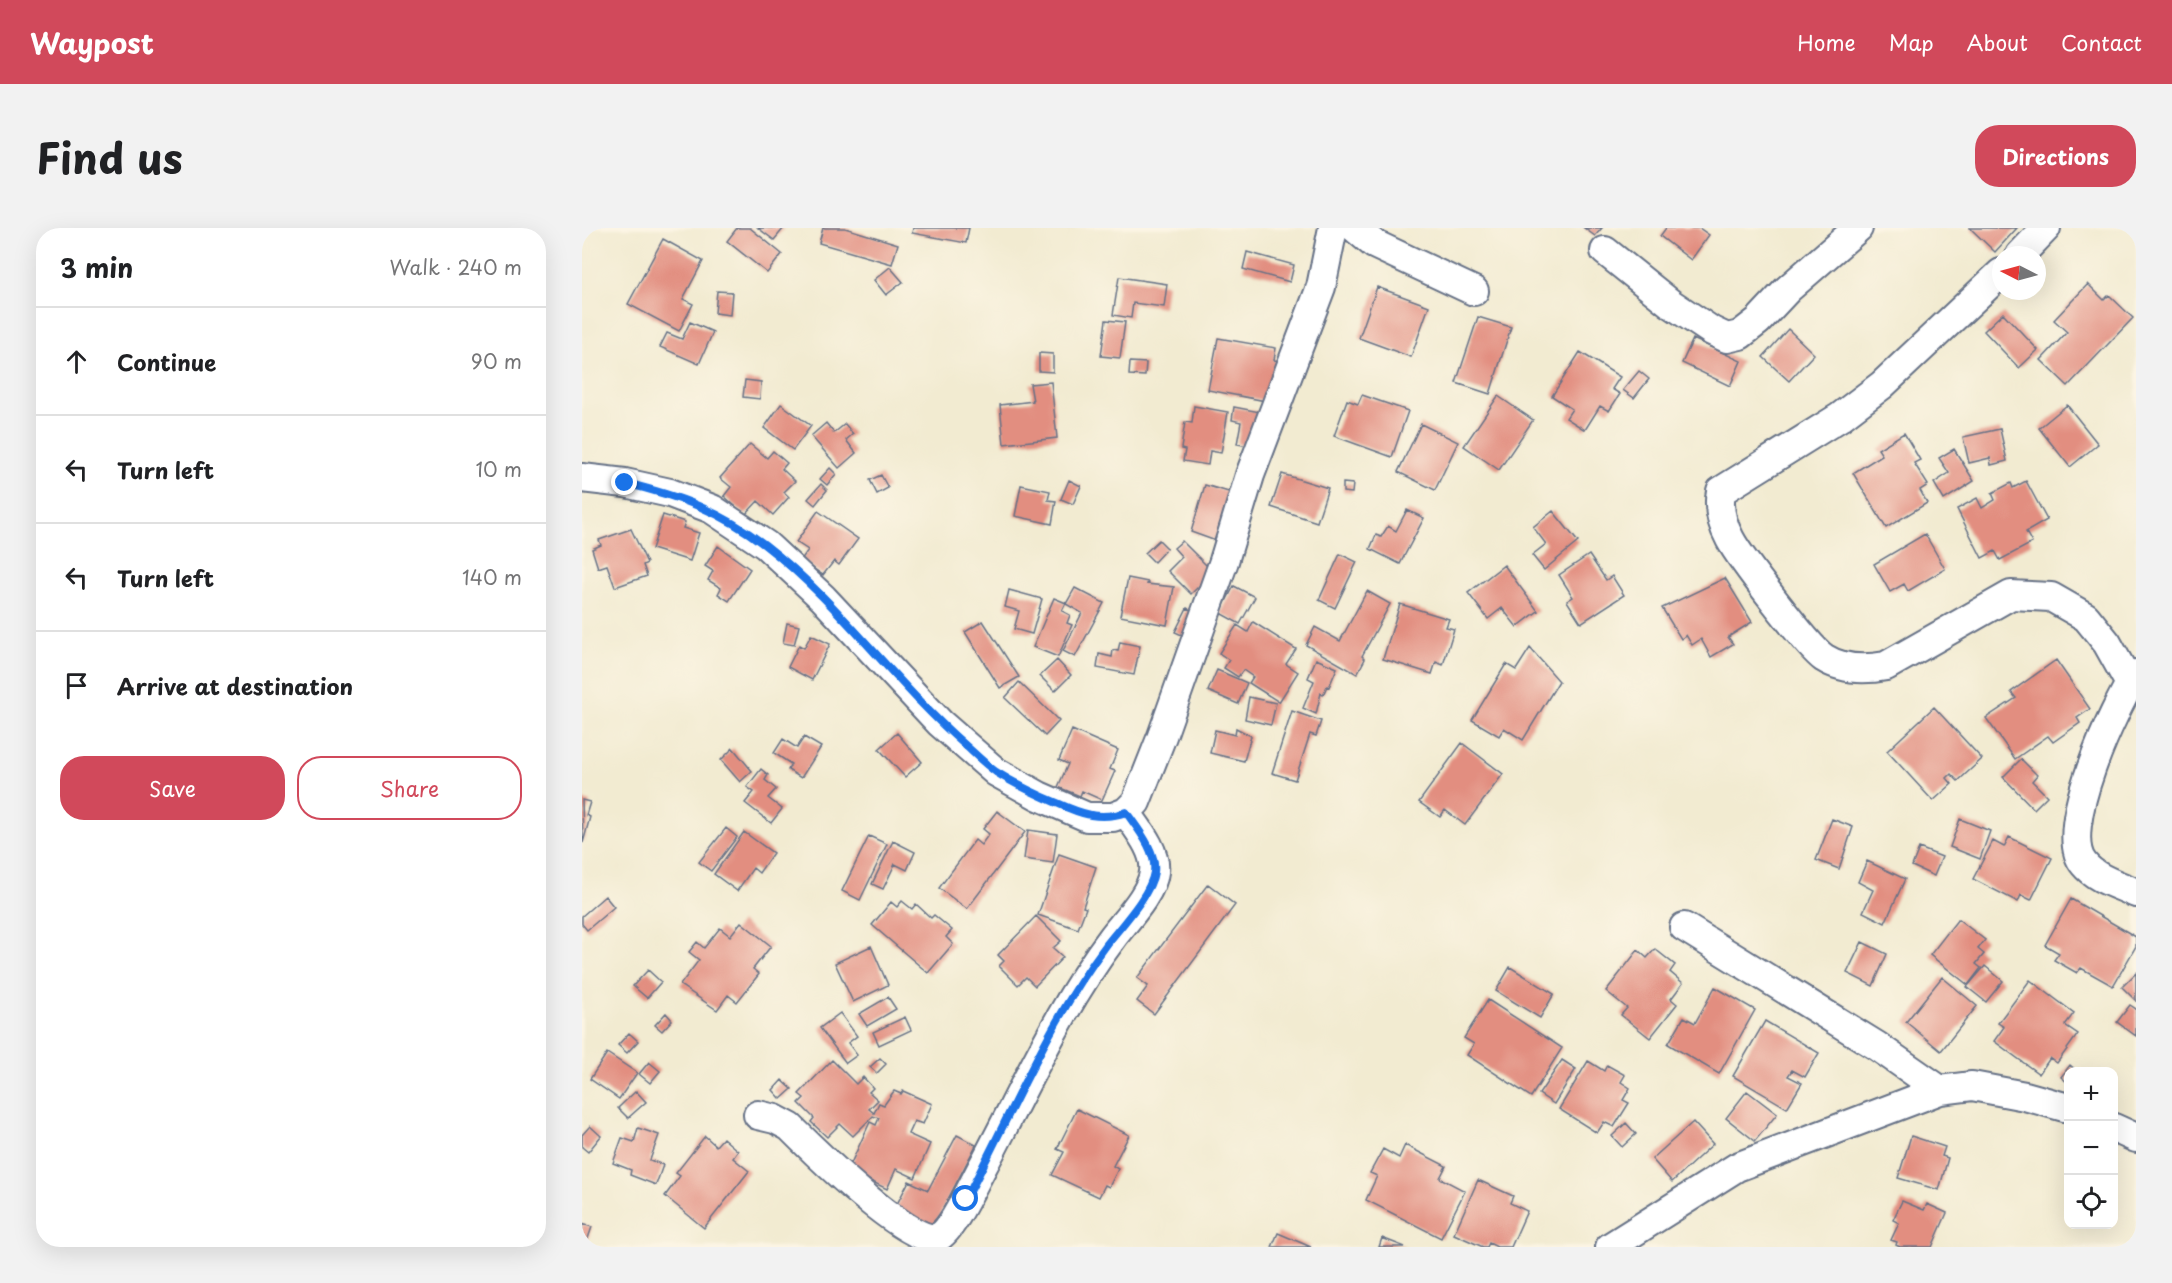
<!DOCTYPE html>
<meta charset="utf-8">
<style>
:root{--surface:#fff;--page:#f2f2f2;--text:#202124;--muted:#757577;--line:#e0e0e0;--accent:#d1495b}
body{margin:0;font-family:"Playpen Sans",sans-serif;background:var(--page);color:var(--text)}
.controls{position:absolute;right:18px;bottom:18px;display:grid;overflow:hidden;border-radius:12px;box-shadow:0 6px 24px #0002}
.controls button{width:54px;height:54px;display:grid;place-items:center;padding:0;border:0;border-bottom:2px solid var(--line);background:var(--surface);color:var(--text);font:30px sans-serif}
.compass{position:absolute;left:1410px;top:18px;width:54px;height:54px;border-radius:50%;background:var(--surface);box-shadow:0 6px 24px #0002;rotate:276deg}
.stop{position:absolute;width:18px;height:18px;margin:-14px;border:4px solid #1a73e8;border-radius:50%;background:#fff}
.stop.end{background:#1a73e8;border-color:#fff;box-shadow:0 2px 6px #0008}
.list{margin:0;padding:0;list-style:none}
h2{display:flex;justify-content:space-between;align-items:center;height:78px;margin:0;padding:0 24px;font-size:26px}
h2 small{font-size:20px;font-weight:400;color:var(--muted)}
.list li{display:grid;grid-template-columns:39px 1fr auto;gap:18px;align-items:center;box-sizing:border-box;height:108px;padding:0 24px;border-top:2px solid var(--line)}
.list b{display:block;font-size:22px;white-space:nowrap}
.list em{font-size:20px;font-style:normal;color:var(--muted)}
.actions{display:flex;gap:12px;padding:18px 24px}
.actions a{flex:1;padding:14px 0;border:2px solid var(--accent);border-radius:24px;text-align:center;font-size:21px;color:var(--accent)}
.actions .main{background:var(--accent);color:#fff}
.icon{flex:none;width:33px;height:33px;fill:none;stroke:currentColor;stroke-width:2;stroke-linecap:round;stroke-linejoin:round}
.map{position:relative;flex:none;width:1554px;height:1019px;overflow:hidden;border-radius:24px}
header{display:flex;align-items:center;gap:36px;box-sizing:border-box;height:84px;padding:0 30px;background:var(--accent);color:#fff}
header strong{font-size:28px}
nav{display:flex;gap:33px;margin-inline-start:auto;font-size:21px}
.intro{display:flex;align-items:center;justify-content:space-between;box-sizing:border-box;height:144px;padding:0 36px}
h1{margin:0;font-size:42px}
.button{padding:15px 27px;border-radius:24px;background:var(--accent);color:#fff;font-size:21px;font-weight:700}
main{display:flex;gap:36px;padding:0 36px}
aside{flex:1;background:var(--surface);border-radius:24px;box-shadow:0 6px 24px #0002}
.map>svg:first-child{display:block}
.building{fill:#e28e80}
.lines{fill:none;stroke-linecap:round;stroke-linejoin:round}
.minor-casing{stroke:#667186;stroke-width:32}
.minor{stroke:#fff;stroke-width:28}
.route{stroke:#1a73e8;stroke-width:8}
</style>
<header>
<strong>Waypost</strong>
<nav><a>Home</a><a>Map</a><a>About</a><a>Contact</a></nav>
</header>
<div class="intro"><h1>Find us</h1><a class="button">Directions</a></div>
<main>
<aside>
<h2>3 min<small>Walk · 240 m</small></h2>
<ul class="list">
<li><svg class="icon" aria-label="ahead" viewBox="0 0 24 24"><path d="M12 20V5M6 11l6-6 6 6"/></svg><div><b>Continue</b></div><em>90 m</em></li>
<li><svg class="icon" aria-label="left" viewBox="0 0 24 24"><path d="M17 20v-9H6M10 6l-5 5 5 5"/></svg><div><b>Turn left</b></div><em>10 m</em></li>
<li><svg class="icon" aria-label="left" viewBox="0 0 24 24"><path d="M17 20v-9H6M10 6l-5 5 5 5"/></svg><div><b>Turn left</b></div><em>140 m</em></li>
<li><svg class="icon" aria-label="arrive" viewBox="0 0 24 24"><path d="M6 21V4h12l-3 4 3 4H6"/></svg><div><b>Arrive at destination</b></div></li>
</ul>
<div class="actions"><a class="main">Save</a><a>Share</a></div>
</aside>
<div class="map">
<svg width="1554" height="1019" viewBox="0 0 1554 1019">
<rect width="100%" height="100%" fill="#fcf5e5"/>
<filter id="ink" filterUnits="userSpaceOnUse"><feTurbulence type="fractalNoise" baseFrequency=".0167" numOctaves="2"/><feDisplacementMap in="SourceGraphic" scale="12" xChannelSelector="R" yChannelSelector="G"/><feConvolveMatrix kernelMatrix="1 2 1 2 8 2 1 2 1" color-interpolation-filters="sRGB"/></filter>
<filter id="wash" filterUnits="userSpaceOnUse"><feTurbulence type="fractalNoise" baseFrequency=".008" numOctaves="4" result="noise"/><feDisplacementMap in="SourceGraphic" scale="24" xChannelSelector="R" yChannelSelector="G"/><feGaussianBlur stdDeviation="1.35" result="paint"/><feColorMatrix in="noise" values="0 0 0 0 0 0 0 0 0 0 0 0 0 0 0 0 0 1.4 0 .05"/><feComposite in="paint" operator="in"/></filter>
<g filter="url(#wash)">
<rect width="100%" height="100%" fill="#f2ebd1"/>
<g id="blocks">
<path class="building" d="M155 0H168L200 26 185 45 145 13Z
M176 0H202L192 12Z
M241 0H263L316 16 310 36 237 15Z
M331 0H387L384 15 330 5Z
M1002 0H1020L1013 8Z
M1084 0H1117L1127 7 1109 32 1078 8Z
M1388 0H1435L1413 24Z
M81 11 121 33 101 71 111 76 97 103 46 76Z
M665 24 712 37 708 54 661 41Z
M308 39 321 54 304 67 292 52Z
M537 49 585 56 582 79 551 75 549 90 531 87Z
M1506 56 1522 72 1527 67 1551 90 1486 158 1459 132 1485 104 1472 92Z
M795 59 847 78 829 129 777 110Z
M135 63 150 64 148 87 133 85Z
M1421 85 1456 122 1437 140 1402 103Z
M896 89 929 99 908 166 874 155Z
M524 92 543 94 538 130 519 128Z
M108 94 131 104 117 136 78 119 85 105 100 111Z
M1206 101 1232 126 1207 153 1181 129Z
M636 110 694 120 692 132 702 133 698 156 687 154 684 173 626 162Z
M1111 111 1159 133 1148 158 1100 135Z
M998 124 1038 149 1030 161 1038 166 1027 183 1018 178 1003 202 984 190 990 181 970 168Z
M457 125 471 126V144L457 143Z
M548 134 564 135 563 148 547 147Z
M1057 143 1067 151 1052 170 1041 162Z
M163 152 179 154 178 171 161 169Z
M469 154 475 210 422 216 418 177 451 173 448 156Z
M780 167 826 183 810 229 752 208 765 172 776 176Z
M916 168 951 192 917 242 882 218Z
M199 176 229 198 211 222 182 200Z
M1485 177 1516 216 1488 239 1457 200Z
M612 178 646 184 639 225 628 223 626 237 601 233 603 222 599 221 603 194 610 195Z
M652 179 678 184 671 219 655 216 659 194 650 192Z
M244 195 252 205 263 196 271 206 264 212 274 225 257 240 229 208Z
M839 196 876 214 853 262 816 244Z
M1418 201 1425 233 1409 237 1408 230 1387 235 1381 209Z
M1322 205 1338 232 1332 235 1346 257 1338 262 1345 275 1304 300 1271 245 1300 227 1296 221Z
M168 216 185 230 191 223 205 235 200 241 213 253 202 264 207 269 191 287 176 273 163 287 142 268 149 259 138 250Z
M1372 221 1392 253 1362 272 1352 255 1367 245 1357 230Z
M248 240 254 246 245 257 238 251Z
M700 246 746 260 735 294 689 279Z
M299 247 306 260 295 266 288 252Z
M487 252 499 258 491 276 479 271Z
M1444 253 1465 292 1444 304 1450 315 1418 332 1413 323 1400 330 1375 281 1395 270 1400 280 1413 272 1410 265 1429 255 1431 260Z
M761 255 771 256 770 265 761 264Z
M239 256 245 262 233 277 226 271Z
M439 257 468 263 466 272 474 273 470 296 433 288Z
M623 257 650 265 634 313 609 304Z
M825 282 842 290 818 336 788 321 794 307 799 309 806 298 814 303Z
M236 283 276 311 257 337 252 333 241 347 219 332 226 322 214 314Z
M971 283 996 314 962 342 950 327 964 316 951 299Z
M81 287 103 294 101 300 117 305 108 333 70 321Z
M49 301 65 335 61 337 65 348 33 359 25 337 16 340 10 321 19 317 17 312Z
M1343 306 1363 341 1326 363 1322 356 1308 364 1292 336Z
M577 312 585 320 572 334 563 325Z
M600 313 631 344 609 366 586 343 600 329 592 320Z
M136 318 168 341 147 373 136 366 139 360 126 352 131 343 123 338Z
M758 326 775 334 753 380 737 372Z
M1007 327 1024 352 1030 348 1042 367 999 395 985 373 991 369 977 347Z
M922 337 956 383 935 399 920 380 906 391 886 365Z
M546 350 566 354 565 356 592 359 585 397 538 388Z
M1143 350 1170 394 1146 409 1151 416 1129 429 1119 411 1110 417 1104 407 1099 411 1080 380Z
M652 358 673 369 658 396 638 385Z
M493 360 522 375 493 429 481 423 500 385 484 376Z
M427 362 460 371 450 406 432 401 437 383 423 379Z
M785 363 808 376 780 428 783 431 775 446 724 417 733 399 758 413Z
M472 370 484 375 480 383 488 387 485 395 490 397 476 429 451 419Z
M818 376 867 391 864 399 872 401 861 437 854 434 850 446 801 431Z
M605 380 613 384 602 408 593 404Z
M401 393 437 449 418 460 383 404Z
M671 394 714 421 704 436 716 444 697 474 667 455 671 449 661 442 656 449 642 440 647 432 637 425 655 397 666 404Z
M205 395 217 398 212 417 201 415Z
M229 407 248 416 230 452 206 439 217 417 222 420Z
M538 414 558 418 552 447 515 440 517 426 530 429 531 422 536 423Z
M948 420 977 453 941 512 922 500 917 508 890 492 924 436 934 442Z
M734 431 755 440 747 459 745 458 741 467 739 465 734 486 721 480 732 453 726 450Z
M475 432 489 447 473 463 458 448Z
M1474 432 1508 481 1495 490 1498 495 1471 514 1466 508 1433 531 1404 490 1434 470 1429 464Z
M635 442 665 455 656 476 626 463Z
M437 454 477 493 463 508 423 470Z
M667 469 694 475 689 497 663 491Z
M1352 479 1400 531 1376 553 1369 546 1365 550 1370 556 1351 573 1305 523Z
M710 483 739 493 734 508 728 506 713 552 690 545Z
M654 500 669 508 662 533 628 525 633 502 653 507Z
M490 502 536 522 528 541 533 543 520 572 500 563 498 568 476 559 486 536 477 532Z
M315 505 340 534 323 549 297 521Z
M222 509 239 519 219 550 206 542 209 536 192 525 201 511 215 520Z
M880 515 921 546 883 597 863 582 858 589 837 574Z
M151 520 170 543 158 554 139 532Z
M1439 531 1455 547 1450 553 1465 568 1452 581 1421 549Z
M179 541 186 547 183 552 194 561 186 570 200 581 189 595 163 575 172 564 165 559Z
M0 572 8 574 4 587 8 589 1 615Z
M415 583 443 604 385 681 357 660 393 612 399 617 407 606 401 601Z
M1250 591 1271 599 1257 641 1234 632Z
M1378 591 1408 603 1398 631 1368 619Z
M144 600 155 609 129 643 117 634Z
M446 602 475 606 471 635 442 631Z
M162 604 191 625 177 645 171 640 155 663 132 646Z
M287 608 305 616 278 672 260 663Z
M1427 609 1470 630 1449 672 1439 667 1436 674 1391 651 1411 613 1422 619Z
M311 613 333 624 325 642 313 636 301 661 290 656Z
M1337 620 1360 629 1352 648 1330 638Z
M477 626 514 639 501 679 504 680 496 701 456 687Z
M1285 633 1323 651 1303 695 1281 684 1291 662 1276 654Z
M626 656 653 677 572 786 555 773 566 758 555 750Z
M23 668 32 679 5 702 0 696V688Z
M1489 671 1554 709V718L1531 758 1499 740 1495 745 1472 732 1477 725 1463 717Z
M320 673 330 681 334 676 349 690 352 687 370 702 364 709 371 716 346 745 290 697 309 674 315 679Z
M454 688 479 713 471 720 481 729 453 758 444 749 436 757 417 738 422 733 416 727Z
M1376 691 1403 712 1396 721 1402 726 1394 736 1399 740 1386 757 1348 727Z
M159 694 189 718 171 741 177 746 155 774 146 767 135 782 98 757 117 732 107 724 115 714 122 720 138 700 148 708Z
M1280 714 1305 726 1291 758 1265 745Z
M289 718 306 757 271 774 253 735Z
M1073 721 1093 737 1088 744 1101 755 1089 771 1095 776 1068 810 1039 787 1045 780 1024 763 1056 722 1065 730Z
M1403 738 1421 753 1404 774 1385 759Z
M928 739 972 766 958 790 914 763Z
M66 742 79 754 65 770 51 758Z
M1554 745V773L1540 759Z
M1360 749 1395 778 1359 823 1324 794Z
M1448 752 1492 785 1483 797 1496 806 1475 835 1468 830 1457 846 1412 813 1422 799 1416 795Z
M1133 759 1173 782 1137 846 1086 816 1102 789 1113 795Z
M306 769 314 781 285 798 277 786Z
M906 772 980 820 949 869 885 827 892 816 882 810Z
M1548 777 1554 781V808L1535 794Z
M84 785 90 792 80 803 73 797Z
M258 785 275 808 266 815 275 827 264 835 238 800Z
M323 789 329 802 297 817 291 804Z
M1183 793 1237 825 1223 849 1210 842 1206 848 1220 855 1205 880 1151 848Z
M47 805 56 813 45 825 36 817Z
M25 825 55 845 37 871 8 851Z
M298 830 304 836 295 845 288 839Z
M250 832 274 856 281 849 291 860 287 864 296 872 287 881 292 885 297 875 302 877 312 863 319 866 321 863 350 876 341 896 332 893 326 906 348 916 333 950 314 941 305 961 266 942 288 894 294 897 297 890 291 888 271 908 258 896 245 909 229 894 232 890 217 875 222 870 217 866Z
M980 832 994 841 972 876 957 866Z
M1006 833 1022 843 1025 837 1043 847 1039 854 1048 860 1041 872 1047 875 1032 899 1022 894 1015 905 977 881Z
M67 834 78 843 68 855 57 846Z
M1488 837 1496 844H1486V855L1479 849Z
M200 852 210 861 199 871 191 862Z
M54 863 64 874 46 890 36 880Z
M1165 863 1195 886 1173 913 1144 890Z
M495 881 547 907 531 938 536 941 527 959 523 957 517 969 470 947 482 924 475 921Z
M1111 894 1131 916 1090 954 1070 931Z
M1044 895 1054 906 1040 919 1030 908Z
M8 898 19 908 6 924 0 919V907Z
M56 900 77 907 68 932 81 937 74 957 48 947 49 942 31 935 40 910 52 914Z
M375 907 394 917 351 1000 313 980 327 953 346 962Z
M123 908 134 918 141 910 156 923 151 930 167 943 122 1000 83 968 98 948 94 945Z
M1329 908 1363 919 1360 928 1366 930 1357 962 1316 950Z
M823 917 864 938 858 950 883 963 859 1010 784 972 795 948 788 945 801 921 817 930Z
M896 952 931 968 928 975 945 983 929 1019H915L907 1015 905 1019H901L872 1006Z
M1320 973 1342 982 1345 976 1365 985 1350 1019H1318L1314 1017 1315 1014 1309 1012 1317 995 1311 992Z
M0 996 10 999 3 1019H0Z
M696 1005 729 1019H690Z
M800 1010 823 1019H797Z"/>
</g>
</g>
<g filter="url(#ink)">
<use href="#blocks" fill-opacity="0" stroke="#667186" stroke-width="1.5"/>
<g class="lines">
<g class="minor-casing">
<path id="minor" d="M773 0 792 16 892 63
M1023 23 1088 75 1130 103 1145 110 1158 107 1176 93 1206 61 1276 0
M1438 27 1464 0
M1419 45 1300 157 1258 189 1139 263C1136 279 1140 296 1148 311 1158 330 1226 419 1242 430 1261 442 1283 442 1304 438L1429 367 1469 369 1504 389 1525 415 1548 456
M0 250 43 255 88 265 130 281 184 317 241 370 358 495 414 544 457 568 505 589H531L544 584 554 574 580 508 642 333 668 247 739 59 751 0
M1554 446C1533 478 1473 603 1502 636 1514 651 1537 657 1554 665
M1102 699 1295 818 1358 862
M176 887 193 891 208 899C228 919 327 1017 354 1010 369 1006 393 952 401 938 442 861 478 779 531 709 543 693 570 665 572 644 575 623 555 600 544 584
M1532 900 1554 910
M1028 1019 1155 939 1358 862 1390 858 1443 868 1486 880"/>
</g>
<use href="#minor" class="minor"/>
</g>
</g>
<g class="lines" filter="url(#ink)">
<path class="route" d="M43 255C97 268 139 283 183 317 258 375 312 455 383 517 393 526 403 536 414 544 433 556 454 566 475 575 499 586 518 593 544 584 555 600 575 623 572 644 569 666 539 698 525 716 467 793 429 886 384 971"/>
</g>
</svg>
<div class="controls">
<button>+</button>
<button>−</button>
<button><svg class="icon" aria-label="locate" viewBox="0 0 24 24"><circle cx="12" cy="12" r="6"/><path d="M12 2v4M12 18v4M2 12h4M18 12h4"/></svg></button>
</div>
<svg class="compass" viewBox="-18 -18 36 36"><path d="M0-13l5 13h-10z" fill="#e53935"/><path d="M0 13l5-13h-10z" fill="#757577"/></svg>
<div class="stop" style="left:384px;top:971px"></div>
<div class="stop end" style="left:43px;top:255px"></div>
</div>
</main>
